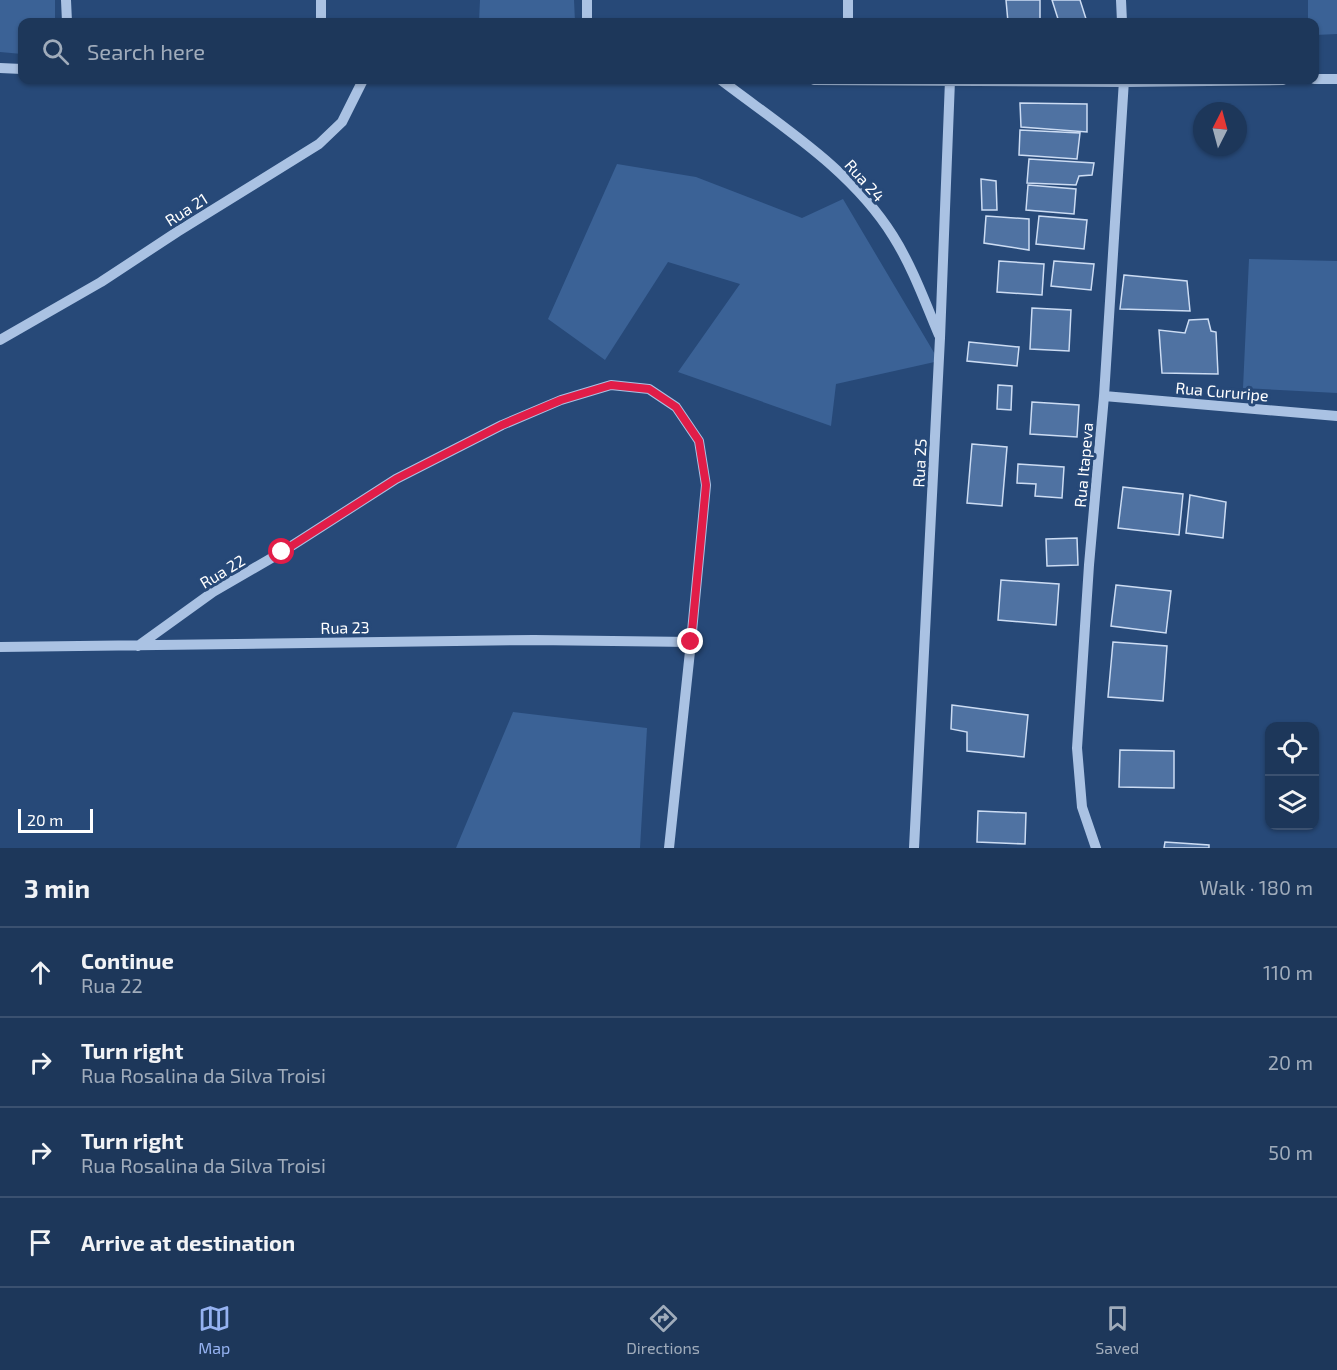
<!DOCTYPE html>
<meta charset="utf-8">
<style>
:root{--surface:#1d375a;--page:#253f60;--text:#f1f3f6;--muted:#a0acbb;--line:#3b5170;--accent:#95b2f1}
body{margin:0;font-family:"Exo 2",sans-serif;background:var(--page);color:var(--text)}
.controls{position:absolute;right:18px;bottom:18px;display:grid;overflow:hidden;border-radius:12px;box-shadow:0 2px 4px #0004}
.controls button{width:54px;height:54px;display:grid;place-items:center;padding:0;border:0;border-bottom:2px solid var(--line);background:var(--surface);color:var(--text);font:30px sans-serif}
.compass{position:absolute;left:1193px;top:102px;width:54px;height:54px;border-radius:50%;background:var(--surface);box-shadow:0 2px 4px #0004;rotate:6deg}
.scale{position:absolute;left:18px;bottom:15px;width:75px;box-sizing:border-box;padding-left:6px;border:3px solid #fff;border-top:0;font-size:16px;line-height:21px;white-space:nowrap;color:#fff;-webkit-text-stroke:4px #274978;paint-order:stroke}
.stop{position:absolute;width:18px;height:18px;margin:-14px;border:4px solid #e11d48;border-radius:50%;background:#fff}
.stop.end{background:#e11d48;border-color:#fff;box-shadow:0 2px 6px #0008}
.list{margin:0;padding:0;list-style:none}
h2{display:flex;justify-content:space-between;align-items:center;height:78px;margin:0;padding:0 24px;font-size:26px}
h2 small{font-size:20px;font-weight:400;color:var(--muted)}
.list li{display:grid;grid-template-columns:39px 1fr auto;gap:18px;align-items:center;box-sizing:border-box;height:90px;padding:0 24px;border-top:2px solid var(--line)}
.list b{display:block;font-size:22px;white-space:nowrap}
.list p{margin:0;font-size:20px;white-space:nowrap;color:var(--muted)}
.list em{font-size:20px;font-style:normal;color:var(--muted)}
.icon{flex:none;width:33px;height:33px;fill:none;stroke:currentColor;stroke-width:2;stroke-linecap:round;stroke-linejoin:round}
.map{position:relative;flex:none;width:1337px;height:848px;overflow:hidden}
.search{position:absolute;background:var(--surface);box-shadow:0 2px 4px #0004;left:18px;right:18px;top:18px;height:66px;display:flex;align-items:center;gap:15px;box-sizing:border-box;padding:0 21px;border-radius:12px;color:var(--muted);font-size:22px}
.sheet{height:438px;background:var(--surface)}
nav{display:flex;justify-content:space-around;align-items:center;box-sizing:border-box;height:84px;border-top:2px solid var(--line);background:var(--surface);font-size:16px;color:var(--muted)}
nav a{display:grid;justify-items:center;gap:3px}
nav .on{color:var(--accent)}
.map>svg:first-child{display:block}
.green{fill:#3b6296}
.building{fill:#4f72a2;stroke:#ccdcf3;stroke-width:1.5}
.lines{fill:none;stroke-linecap:round;stroke-linejoin:round}
.minor{stroke:#aac2e3;stroke-width:10}
.route{stroke:#e11d48;stroke-width:8}
.labels{text-anchor:middle;dominant-baseline:central;stroke-width:6;stroke-linejoin:round;paint-order:stroke}
.street-label{font-size:16px;fill:#fff;stroke:#274978}
</style>
<div class="map">
<svg width="1337" height="848" viewBox="0 0 1337 848">
<rect width="100%" height="100%" fill="#274978"/>
<path class="green" d="M0 0H55V22H22V54L0 52Z
M480 0H574L575 22H479Z
M1308 0H1337V34L1315 35 1314 22H1308Z
M617 164 696 177 802 218 843 199 939 361 836 384 831 426 678 372 740 284 668 262 605 360 548 319Z
M1249 259 1337 261V393L1243 388Z
M513 712 647 728 640 848H456Z"/>
<path class="building" d="M1006 0H1040V22H1008Z
M1052 0H1080L1087 22H1059Z
M1020 103 1087 104V132L1021 127Z
M1020 130 1080 133 1077 159 1019 155Z
M1029 159 1094 163 1092 175 1079 176 1076 185 1027 183Z
M981 179 996 181 997 210H982Z
M1028 185 1076 189 1074 214 1026 210Z
M986 216 1029 219V250L984 243Z
M1039 216 1087 220 1084 249 1036 244Z
M999 261 1044 264 1042 295 997 292Z
M1054 261 1094 264 1091 290 1051 286Z
M1124 275 1187 281 1190 311 1120 309Z
M1032 308 1071 310 1069 351 1030 349Z
M1208 319 1211 331 1216 332 1218 374 1162 373 1159 330 1185 333 1189 320Z
M969 342 1019 347 1017 366 967 361Z
M998 385 1012 386 1011 410 997 409Z
M1032 402 1079 405 1077 437 1030 434Z
M972 444 1007 447 1002 506 967 503Z
M1018 464 1064 467 1062 498 1035 496 1036 484 1017 483Z
M1123 487 1183 494 1179 535 1118 528Z
M1190 495 1226 502 1223 538 1186 533Z
M1077 538 1078 565 1047 566 1046 539Z
M1001 580 1059 584 1056 625 998 620Z
M1116 585 1171 591 1166 633 1111 626Z
M1113 642 1167 646 1163 701 1108 697Z
M952 705 1028 715 1024 757 967 751V732L951 729Z
M1120 750 1174 751V788L1119 787Z
M978 811 1026 813 1025 844 977 842Z
M1165 842 1209 845V848H1164Z"/>
<g class="lines">
<path class="minor" d="M66 0 67 22
M321 0V22
M587 0V22
M848 0V22
M1121 0 1122 22
M0 68 22 69
M1314 79H1337
M721 80C781 126 852 170 893 236 912 266 925 302 939 335
M814 80 1124 82 1283 80
M0 340 101 282 177 232 319 144 342 122 363 80
M1104 396 1337 416
M138 646 213 592 282 552 396 479 502 425 561 400 611 385 649 389 676 407 699 441 706 485 691 642 669 848
M0 647 534 640 691 642
M914 848 940 338 950 80
M1096 848 1082 807 1077 748 1089 565 1104 396 1124 80"/>
</g>
<g class="lines">
<path class="route" d="M282 552 396 479 502 425 561 400 611 385 649 389 676 407 699 441 706 485 691 642"/>
</g>
<g class="labels">
<g class="street-label">
<text transform="translate(865 180) rotate(48)">Rua 24</text>
<text transform="translate(186 209) rotate(-32)">Rua 21</text>
<text transform="translate(1222 391) rotate(5)">Rua Cururipe</text>
<text transform="translate(919 463) rotate(-87)">Rua 25</text>
<text transform="translate(1083 465) rotate(-85)">Rua Itapeva</text>
<text transform="translate(222 571) rotate(-31)">Rua 22</text>
<text transform="translate(345 627) rotate(-1)">Rua 23</text>
</g>
</g>
</svg>
<div class="controls">
<button><svg class="icon" aria-label="locate" viewBox="0 0 24 24"><circle cx="12" cy="12" r="6"/><path d="M12 2v4M12 18v4M2 12h4M18 12h4"/></svg></button>
<button><svg class="icon" aria-label="layers" viewBox="0 0 24 24"><path d="M12 4l9 5-9 5-9-5zM3 14l9 5 9-5"/></svg></button>
</div>
<svg class="compass" viewBox="-18 -18 36 36"><path d="M0-13l5 13h-10z" fill="#e53935"/><path d="M0 13l5-13h-10z" fill="#a0acbb"/></svg>
<div class="scale">20 m</div>
<div class="stop" style="left:282px;top:552px"></div>
<div class="stop end" style="left:691px;top:642px"></div>
<div class="search"><svg class="icon" aria-label="search" viewBox="0 0 24 24"><circle cx="10" cy="10" r="6"/><path d="M15 15l6 6"/></svg>Search here</div>
</div>
<section class="sheet">
<h2>3 min<small>Walk · 180 m</small></h2>
<ul class="list">
<li><svg class="icon" aria-label="ahead" viewBox="0 0 24 24"><path d="M12 20V5M6 11l6-6 6 6"/></svg><div><b>Continue</b><p>Rua 22</p></div><em>110 m</em></li>
<li><svg class="icon" aria-label="right" viewBox="0 0 24 24"><path d="M7 20v-9h11M14 6l5 5-5 5"/></svg><div><b>Turn right</b><p>Rua Rosalina da Silva Troisi</p></div><em>20 m</em></li>
<li><svg class="icon" aria-label="right" viewBox="0 0 24 24"><path d="M7 20v-9h11M14 6l5 5-5 5"/></svg><div><b>Turn right</b><p>Rua Rosalina da Silva Troisi</p></div><em>50 m</em></li>
<li><svg class="icon" aria-label="arrive" viewBox="0 0 24 24"><path d="M6 21V4h12l-3 4 3 4H6"/></svg><div><b>Arrive at destination</b></div></li>
</ul>
</section>
<nav>
<a class="on"><svg class="icon" aria-label="map" viewBox="0 0 24 24"><path d="M3 6l6-2 6 2 6-2v14l-6 2-6-2-6 2zM9 4v14M15 6v14"/></svg>Map</a>
<a><svg class="icon" aria-label="directions" viewBox="0 0 24 24"><path d="M12 3l9 9-9 9-9-9zM9 14v-3h6M13 9l2 2-2 2"/></svg>Directions</a>
<a><svg class="icon" aria-label="saved" viewBox="0 0 24 24"><path d="M7 4h10v16l-5-4-5 4z"/></svg>Saved</a>
</nav>
